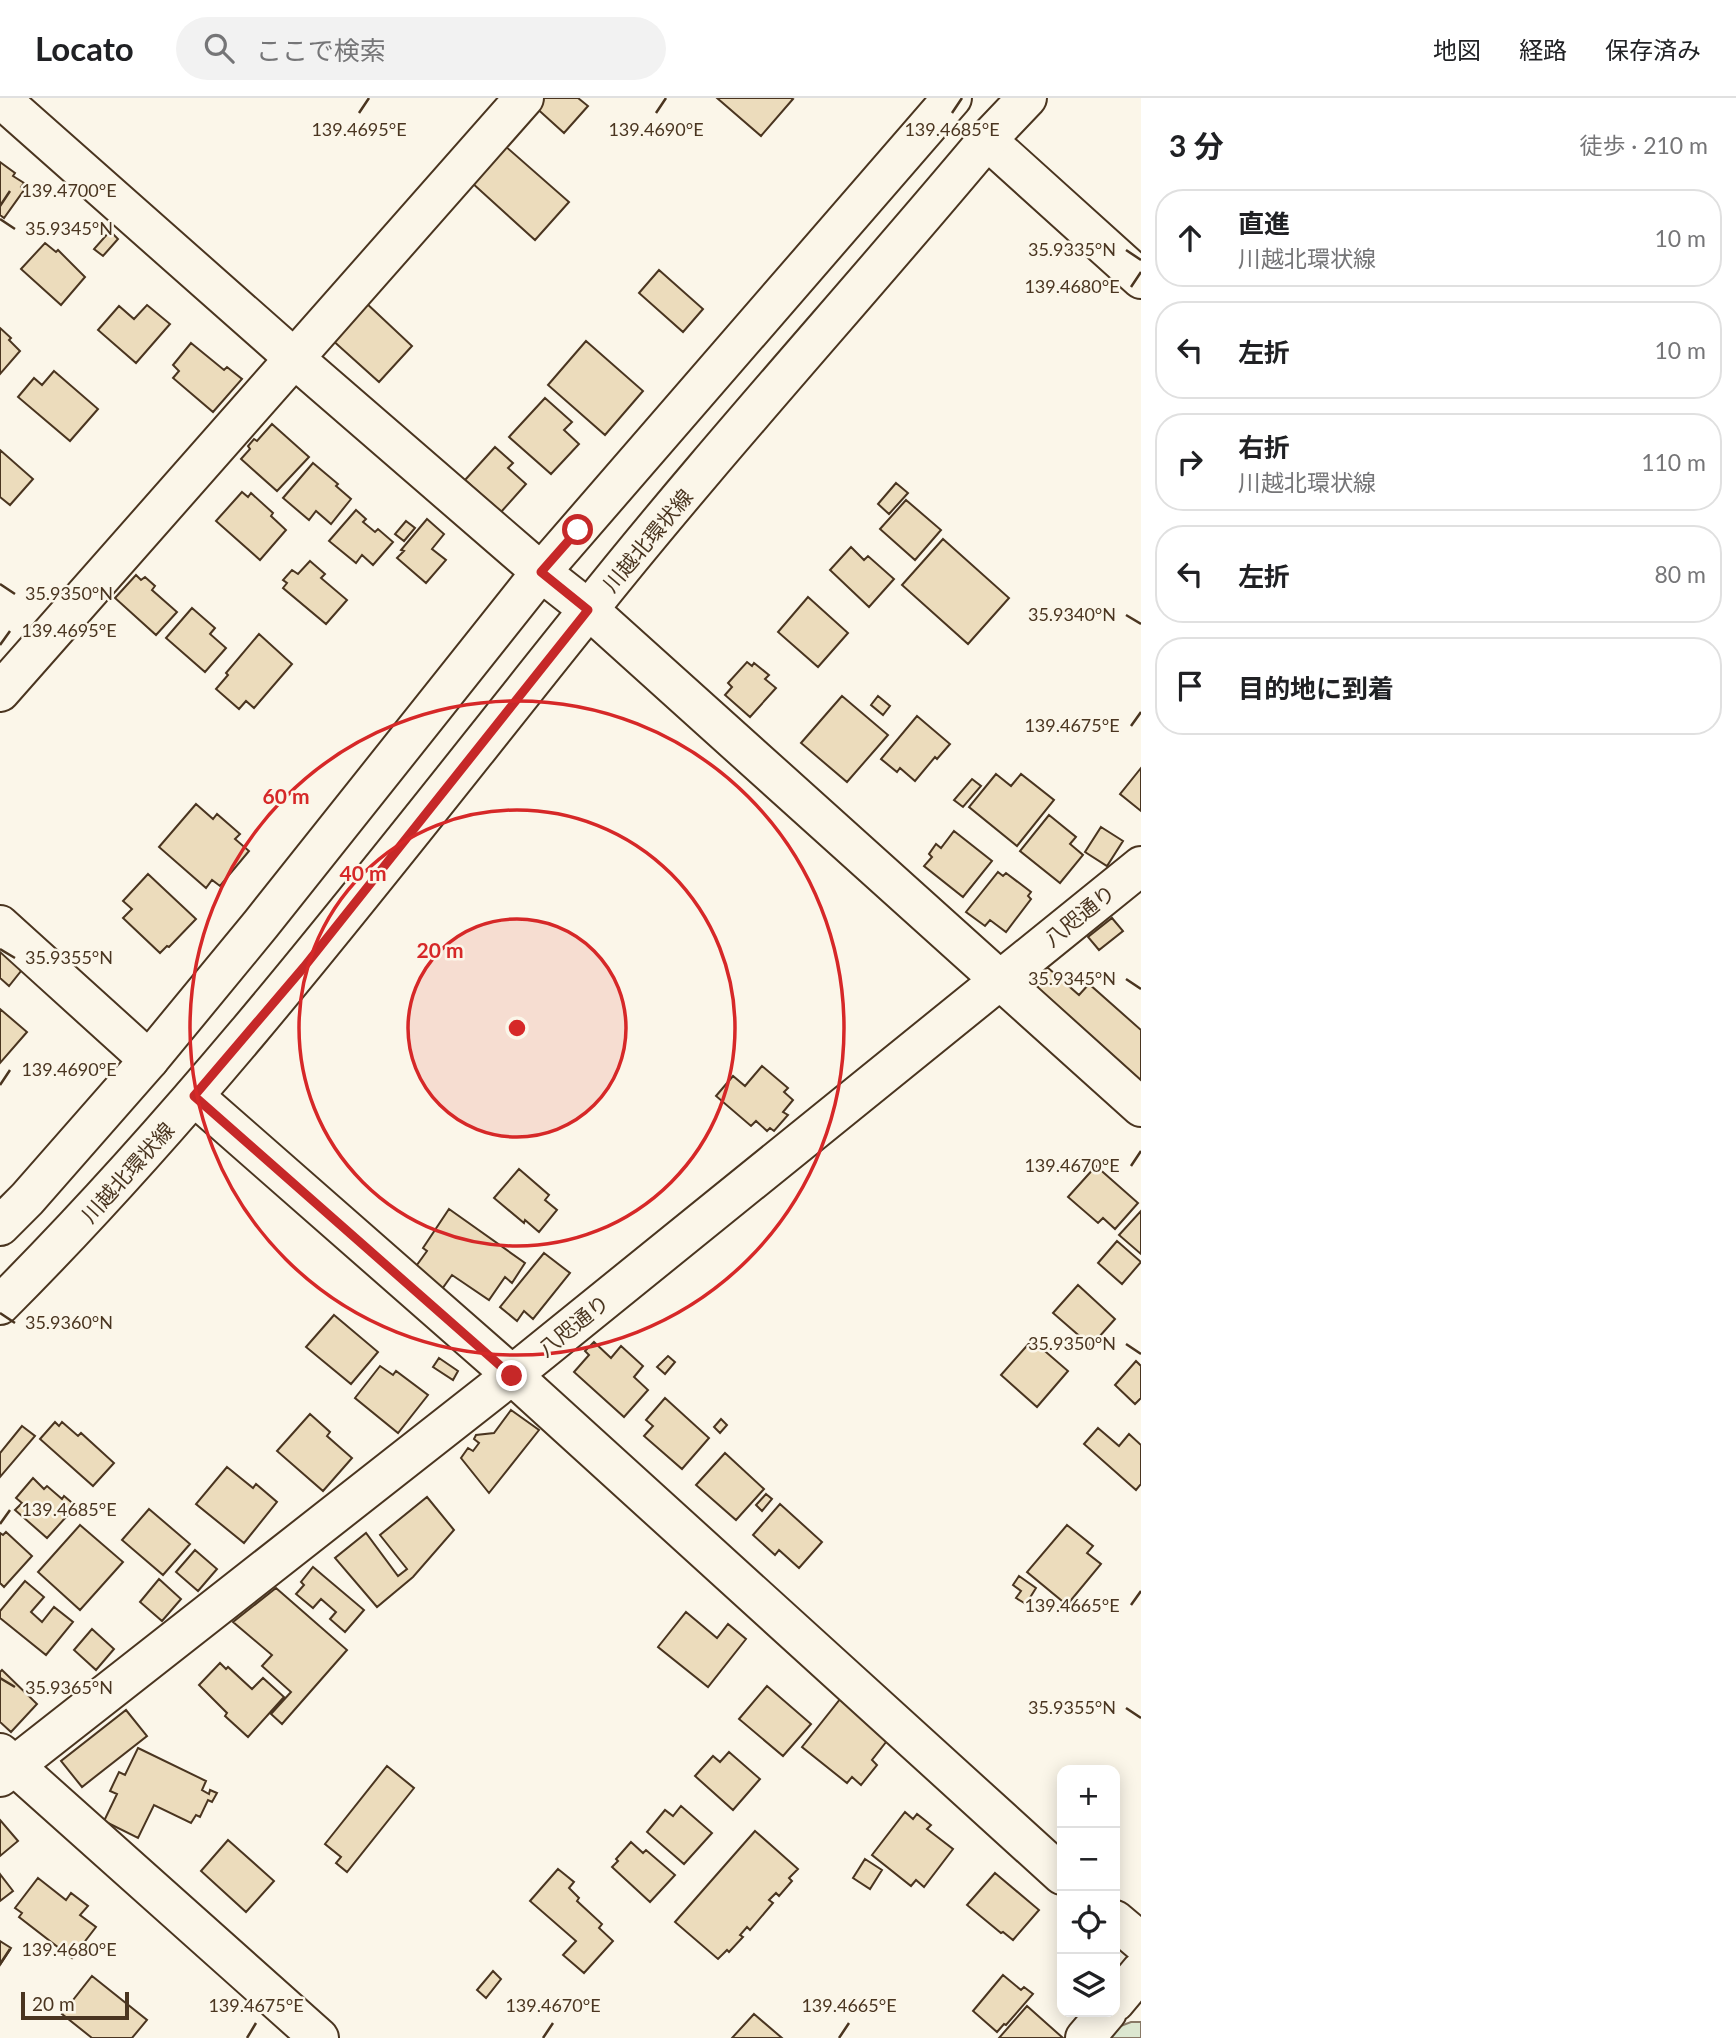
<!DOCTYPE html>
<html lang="ja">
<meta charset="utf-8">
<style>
:root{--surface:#fff;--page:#f2f2f2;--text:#202124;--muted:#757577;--line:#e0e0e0}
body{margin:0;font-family:Lato,"Noto Sans JP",sans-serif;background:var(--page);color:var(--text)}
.controls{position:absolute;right:21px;bottom:21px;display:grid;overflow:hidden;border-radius:14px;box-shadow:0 4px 18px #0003}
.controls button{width:63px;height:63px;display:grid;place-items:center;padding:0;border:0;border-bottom:2px solid var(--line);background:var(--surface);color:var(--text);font:35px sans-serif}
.scale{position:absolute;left:21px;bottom:18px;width:108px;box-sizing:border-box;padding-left:7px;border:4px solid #4a3520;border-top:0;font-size:19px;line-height:24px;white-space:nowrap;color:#4a3520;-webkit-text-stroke:5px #fbf6e9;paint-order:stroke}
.stop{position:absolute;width:21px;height:21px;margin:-16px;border:5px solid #c62828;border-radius:50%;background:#fff}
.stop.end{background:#c62828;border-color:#fff;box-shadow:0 2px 7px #0008}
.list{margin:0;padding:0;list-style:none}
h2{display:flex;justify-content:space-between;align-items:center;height:91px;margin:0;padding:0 28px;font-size:30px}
h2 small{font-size:23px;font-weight:400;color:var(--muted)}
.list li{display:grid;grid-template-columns:46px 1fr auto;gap:21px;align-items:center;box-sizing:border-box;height:98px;margin:0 14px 14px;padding:0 14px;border:2px solid var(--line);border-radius:28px}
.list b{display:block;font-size:26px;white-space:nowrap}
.list p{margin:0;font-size:23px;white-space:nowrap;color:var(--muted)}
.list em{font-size:23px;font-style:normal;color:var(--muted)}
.icon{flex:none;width:38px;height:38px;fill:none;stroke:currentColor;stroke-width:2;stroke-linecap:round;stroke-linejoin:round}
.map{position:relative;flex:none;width:1141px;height:1940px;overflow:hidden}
header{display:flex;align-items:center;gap:42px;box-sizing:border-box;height:98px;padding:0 35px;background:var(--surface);border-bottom:2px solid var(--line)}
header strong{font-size:33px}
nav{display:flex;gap:38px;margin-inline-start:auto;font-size:24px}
.search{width:490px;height:63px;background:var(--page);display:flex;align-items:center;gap:18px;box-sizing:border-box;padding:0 24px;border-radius:38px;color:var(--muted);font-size:26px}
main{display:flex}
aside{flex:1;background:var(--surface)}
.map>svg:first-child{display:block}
.green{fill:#dce7d0;stroke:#887966;stroke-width:2}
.building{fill:#ecdcbc;stroke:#4a3520;stroke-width:2}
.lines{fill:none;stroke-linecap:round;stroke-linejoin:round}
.minor-casing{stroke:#4a3520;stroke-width:42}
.major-casing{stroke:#4a3520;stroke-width:42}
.minor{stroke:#fbf6e9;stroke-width:38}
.major{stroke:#fbf6e9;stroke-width:38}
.route{stroke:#c62828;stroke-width:9}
.ticks{fill:none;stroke:#4a3520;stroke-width:2.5}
.ring{fill:none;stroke:#d62828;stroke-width:3.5}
.labels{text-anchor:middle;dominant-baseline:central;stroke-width:5;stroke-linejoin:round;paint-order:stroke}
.street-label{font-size:21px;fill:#4a3520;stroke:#fbf6e9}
.ticks-label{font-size:18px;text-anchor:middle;fill:#4a3520;stroke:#fbf6e9;stroke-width:5;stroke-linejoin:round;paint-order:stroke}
.centre{fill:#d62828;stroke:#fbf6e9;stroke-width:3.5}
.ring-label{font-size:21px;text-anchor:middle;font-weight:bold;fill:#d62828;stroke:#fbf6e9;stroke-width:5;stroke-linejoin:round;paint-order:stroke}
</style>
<header>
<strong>Locato</strong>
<div class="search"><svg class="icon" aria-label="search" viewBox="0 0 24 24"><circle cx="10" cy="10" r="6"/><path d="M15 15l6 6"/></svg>ここで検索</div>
<nav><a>地図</a><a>経路</a><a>保存済み</a></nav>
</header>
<main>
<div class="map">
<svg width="1141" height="1940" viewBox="0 0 1141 1940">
<rect width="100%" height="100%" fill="#fbf6e9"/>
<path class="green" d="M1131 1924H1141V1940H1102L1118 1929Z"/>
<path class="building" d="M539 0H578L588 8 564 35 533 7Z
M717 0H791L793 1 761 38Z
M504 47 569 104 535 142 471 84Z
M0 64 15 75 13 78 24 85 21 89 24 92 4 120 0 117Z
M110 133 118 141 103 158 94 151Z
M45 145 56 154 58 152 85 179 61 207 21 171Z
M659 172 703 211 683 234 639 195Z
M364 203 412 248 379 284 330 240Z
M147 207 170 226 136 265 98 232 119 208 134 221Z
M0 230 11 240 9 242 20 253 0 276Z
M586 243 643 293 605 337 548 287Z
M191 245 224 272 227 269 242 281 213 314 173 280 179 273 173 267Z
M54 273 98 311 70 343 18 299 34 280 42 287Z
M545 300 572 324 564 332 579 346 551 376 509 339Z
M272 326 309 359 277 393 241 361 250 351 248 348 254 341 257 343Z
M495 349 513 365 508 370 526 386 501 414 465 382Z
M0 352 33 381 10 407 0 399Z
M313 365 338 386 336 388 351 401 331 426 316 413 309 422 283 400Z
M896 385 908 395 889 416 878 406Z
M242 394 248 399 251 395 273 415 271 418 286 432 260 462 216 423Z
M906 402 941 432 915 462 880 431Z
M356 412 366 421 363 424 375 434 378 431 393 444 373 467 362 457 356 465 329 443Z
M427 421 444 436 432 451 446 462 426 485 397 460 404 453 401 452Z
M406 423 415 430 404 443 395 436Z
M943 441 1009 500 968 546 902 487Z
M851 449 864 462 868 458 894 481 869 509 830 472Z
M310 463 325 476 321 480 347 502 326 526 283 490 287 485 283 482 292 472 298 476Z
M136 477 141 482 145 479 155 488 152 492 177 514 156 537 115 500Z
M808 499 848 535 818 569 778 534Z
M192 510 215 530 210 536 226 550 205 574 166 540Z
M259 536 292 566 254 610 246 603 239 611 216 591 228 577 226 575Z
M747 564 752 568 754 565 769 577 765 581 776 590 750 619 725 597 732 589 728 585Z
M842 598 888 637 847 684 801 645Z
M878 598 890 608 883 617 871 607Z
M917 618 950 646 937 661 935 659 915 683 900 670 897 674 881 661Z
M1141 670V713L1120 696Z
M996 676 1011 688 1021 676 1054 702 1017 748 969 709Z
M972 681 981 688 963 709 954 702Z
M196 706 213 721 217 716 240 736 235 741 249 753 220 788 212 782 206 790 159 749Z
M1049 717 1076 739 1070 746 1083 757 1060 785 1020 753Z
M1101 729 1123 743 1107 768 1085 754Z
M954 733 992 763 963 799 924 768 932 759 929 756 936 746 941 750Z
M998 774 1003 778 1006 775 1031 794 1028 798 1031 801 1006 834 990 822 985 828 966 814Z
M148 776 196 821 169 849 167 848 160 855 123 820 132 811 123 803Z
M1112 820 1123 833 1099 852 1088 839Z
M0 850 25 868 9 888 0 880Z
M1047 869 1079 897 1089 886 1141 932V989L1038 901V877Z
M0 911 27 934 0 965Z
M762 968 788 990 784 994 793 1002 783 1014 788 1017 774 1033 770 1030 767 1033 756 1023 751 1028 716 998 733 978 745 988Z
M1096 1068 1138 1105 1115 1131 1103 1120 1098 1125 1068 1099Z
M519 1071 549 1097 545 1102 557 1112 539 1134 525 1122 524 1125 494 1100Z
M449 1111 525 1165 512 1185 505 1179 489 1202 452 1177 442 1191 414 1171 427 1153 423 1150Z
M1141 1113V1156L1119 1137Z
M1117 1143 1141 1164 1122 1186 1098 1165Z
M544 1155 570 1175 533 1221 524 1213 517 1223 500 1209Z
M1078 1187 1115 1221 1091 1248 1053 1215Z
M334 1217 378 1254 351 1286 306 1249Z
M1032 1242 1068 1273 1037 1309 1001 1277Z
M594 1244 611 1260 621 1248 643 1268 634 1279 648 1292 624 1319 574 1274 589 1257 585 1253Z
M668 1258 675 1264 665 1276 657 1269Z
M439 1260 458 1273 453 1282 433 1269Z
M1136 1263 1141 1268V1300L1135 1306 1115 1287Z
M380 1268 393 1277 396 1273 428 1297 398 1335 355 1300Z
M665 1300 709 1340 682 1371 644 1338 653 1328 646 1322Z
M511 1312 539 1332 489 1395 461 1360 468 1350 473 1353 479 1345 474 1341 476 1337 494 1335Z
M310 1316 330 1334 327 1338 352 1360 323 1393 277 1353Z
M721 1321 727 1327 720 1335 714 1329Z
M55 1324 59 1328 62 1324 78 1338 81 1335 114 1365 93 1388 40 1341Z
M22 1328 35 1338 0 1379V1355Z
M1098 1330 1119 1348 1129 1336 1141 1347V1386L1136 1392 1084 1346Z
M725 1355 764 1391 736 1422 696 1387Z
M227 1369 253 1390 256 1386 277 1404 244 1445 196 1406Z
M33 1380 44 1391 47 1388 62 1401 64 1398 76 1408 47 1440 15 1412 22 1405 16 1400Z
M766 1396 772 1401 762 1413 756 1407Z
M427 1399 454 1432 413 1479 377 1509 335 1460 366 1435 398 1478 407 1471 380 1437Z
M780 1406 822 1444 799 1470 779 1452 775 1457 753 1437Z
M149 1411 190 1446 163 1477 122 1442Z
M80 1427 123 1464 80 1512 38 1474Z
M1067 1427 1093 1448 1087 1455 1101 1466 1067 1507 1027 1474Z
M6 1434 32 1458 4 1489 0 1485V1435L3 1437Z
M195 1452 217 1471 198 1493 176 1474Z
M313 1469 364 1512 345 1534 330 1521 336 1514 321 1501 313 1510 296 1496 304 1487 301 1484Z
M1019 1478 1036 1490 1026 1506 1016 1500 1021 1493 1013 1487Z
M159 1481 181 1501 162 1523 140 1504Z
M25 1483 44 1499 31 1514 42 1524 54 1509 73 1524 46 1557 0 1520V1513Z
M276 1490 347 1552 282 1626 271 1616 291 1594 262 1568 272 1557 233 1524Z
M686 1514 717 1540 728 1526 746 1541 708 1589 658 1549Z
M92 1531 114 1551 96 1572 74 1552Z
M220 1565 226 1571 228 1569 252 1591 263 1580 284 1599 248 1639 225 1618 227 1615 199 1587Z
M2 1572 37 1606 11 1634 0 1624V1574Z
M767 1588 811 1626 783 1658 739 1621Z
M841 1600 890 1639 872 1662 877 1667 861 1687 852 1679 847 1685 802 1649Z
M126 1612 147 1638 82 1689 61 1663Z
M138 1650 206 1683 202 1692 209 1696 210 1692 217 1695 212 1704 208 1702 200 1719 196 1717 191 1725 154 1707 138 1740 104 1723 117 1696 110 1693 119 1674 125 1677Z
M729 1654 760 1681 733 1712 695 1678 713 1658 720 1664Z
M387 1668 414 1690 347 1774 336 1765 341 1759 325 1746Z
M681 1708 712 1735 684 1766 647 1734 665 1712 673 1718Z
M905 1714 913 1721 917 1716 931 1727 927 1731 953 1751 924 1789 916 1782 911 1788 872 1757Z
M0 1722 18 1743 0 1758Z
M755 1733 798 1771 789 1780 792 1783 779 1798 776 1795 769 1802 773 1805 750 1832 747 1829 740 1837 743 1839 729 1854 727 1852 718 1861 675 1824Z
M228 1742 274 1783 246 1814 201 1773Z
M631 1744 643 1755 646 1752 675 1777 650 1804 612 1769 618 1763 616 1761Z
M865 1761 882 1772 870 1791 853 1780Z
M558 1771 574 1784 569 1790 579 1800 577 1803 602 1826 599 1830 613 1843 584 1875 563 1857 576 1843 530 1803Z
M995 1775 1039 1812 1013 1842 1003 1834 1001 1835 967 1807Z
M0 1776 13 1793 0 1803Z
M38 1780 66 1802 71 1795 88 1808 80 1817 96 1829 72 1860 19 1819 22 1815 15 1810Z
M0 1843 11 1850 0 1867Z
M493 1873 501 1881 486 1900 477 1892Z
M1003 1877 1021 1892 1024 1889 1033 1896 1006 1927 1004 1926 997 1934 973 1913Z
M92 1878 147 1922 132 1940H92L62 1916Z
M1027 1908 1063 1940H999Z
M754 1916 782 1940H732Z"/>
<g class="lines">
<g class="minor-casing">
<path id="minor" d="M0 0 295 261 541 474 588 511 1141 1009
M987 42 1141 181
M0 594 524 0
M0 827 149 962
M194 998 512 1277 1062 1777
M0 1655 319 1940
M0 1679 512 1277 1141 768
M1115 1822 1141 1844
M1115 1904 1141 1873
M1085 1940 1107 1914"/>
</g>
<g class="major-casing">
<path id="major" d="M0 1128 27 1101 149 962 261 826 541 474 952 0
M0 1207C214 993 396 751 585 516 714 354 854 201 987 42L1027 0"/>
</g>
<use href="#minor" class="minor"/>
<use href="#major" class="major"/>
</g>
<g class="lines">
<path class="route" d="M512 1278 194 998 304 869 588 512 541 474 578 432"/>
</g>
<path class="ticks" d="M359 15 369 0M656 15 666 0M952 15 962 0M0 108 10 93M0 121 15 131M1126 152 1141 162M1131 189 1141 174M0 486 15 496M1126 517 1141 526M0 547 10 533M1131 628 1141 614M0 851 15 860M1126 881 1141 891M0 987 10 972M1131 1068 1141 1053M0 1215 15 1225M1126 1246 1141 1256M0 1426 10 1412M1131 1507 1141 1493M0 1580 15 1589M1126 1610 1141 1620M0 1866 10 1851M247 1940 256 1925M543 1940 553 1925M839 1940 849 1925"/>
<circle cx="517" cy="930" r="109" fill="#d62828" fill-opacity=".12"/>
<g class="ring">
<circle cx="517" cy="930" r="109"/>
<circle cx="517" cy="930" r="218"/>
<circle cx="517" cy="930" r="327"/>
</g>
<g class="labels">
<g class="street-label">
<text transform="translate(647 442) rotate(-50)">川越北環状線</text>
<text transform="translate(1079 817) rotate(-39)">八咫通り</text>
<text transform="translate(127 1074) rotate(-48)">川越北環状線</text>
<text transform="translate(573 1227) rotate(-39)">八咫通り</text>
</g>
</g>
<g class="ticks-label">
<text x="359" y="38">139.4695°E</text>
<text x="656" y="38">139.4690°E</text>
<text x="952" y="38">139.4685°E</text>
<text x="69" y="99">139.4700°E</text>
<text x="69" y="137">35.9345°N</text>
<text x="1072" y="158">35.9335°N</text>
<text x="1072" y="195">139.4680°E</text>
<text x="69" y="502">35.9350°N</text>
<text x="1072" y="523">35.9340°N</text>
<text x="69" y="539">139.4695°E</text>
<text x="1072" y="634">139.4675°E</text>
<text x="69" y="866">35.9355°N</text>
<text x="1072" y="887">35.9345°N</text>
<text x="69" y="978">139.4690°E</text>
<text x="1072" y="1074">139.4670°E</text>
<text x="69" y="1231">35.9360°N</text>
<text x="1072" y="1252">35.9350°N</text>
<text x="69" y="1418">139.4685°E</text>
<text x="1072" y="1514">139.4665°E</text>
<text x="69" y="1596">35.9365°N</text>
<text x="1072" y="1616">35.9355°N</text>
<text x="69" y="1858">139.4680°E</text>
<text x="256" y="1914">139.4675°E</text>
<text x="553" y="1914">139.4670°E</text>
<text x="849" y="1914">139.4665°E</text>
</g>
<circle cx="517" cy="930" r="10" class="centre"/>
<g class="ring-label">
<text x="286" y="706">60 m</text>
<text x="363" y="783">40 m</text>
<text x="440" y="860">20 m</text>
</g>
</svg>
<div class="controls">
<button>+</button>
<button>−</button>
<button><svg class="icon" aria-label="locate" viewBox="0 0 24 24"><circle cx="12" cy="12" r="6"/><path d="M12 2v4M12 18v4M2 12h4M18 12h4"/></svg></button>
<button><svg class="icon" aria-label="layers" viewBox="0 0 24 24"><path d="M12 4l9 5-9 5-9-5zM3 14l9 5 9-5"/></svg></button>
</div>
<div class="scale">20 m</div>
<div class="stop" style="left:578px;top:432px"></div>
<div class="stop end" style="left:512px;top:1278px"></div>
</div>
<aside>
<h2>3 分<small>徒歩 · 210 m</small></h2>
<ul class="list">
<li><svg class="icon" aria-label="ahead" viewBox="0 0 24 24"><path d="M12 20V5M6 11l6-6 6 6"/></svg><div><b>直進</b><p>川越北環状線</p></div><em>10 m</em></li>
<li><svg class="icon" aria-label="left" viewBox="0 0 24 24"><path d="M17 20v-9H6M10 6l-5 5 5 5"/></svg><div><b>左折</b></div><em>10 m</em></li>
<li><svg class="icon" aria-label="right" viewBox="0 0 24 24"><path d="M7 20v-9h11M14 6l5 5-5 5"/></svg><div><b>右折</b><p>川越北環状線</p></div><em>110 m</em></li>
<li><svg class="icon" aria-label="left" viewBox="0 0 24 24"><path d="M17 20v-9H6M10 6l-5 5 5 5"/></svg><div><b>左折</b></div><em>80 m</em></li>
<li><svg class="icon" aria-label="arrive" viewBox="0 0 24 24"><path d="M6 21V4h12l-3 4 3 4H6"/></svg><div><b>目的地に到着</b></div></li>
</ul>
</aside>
</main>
